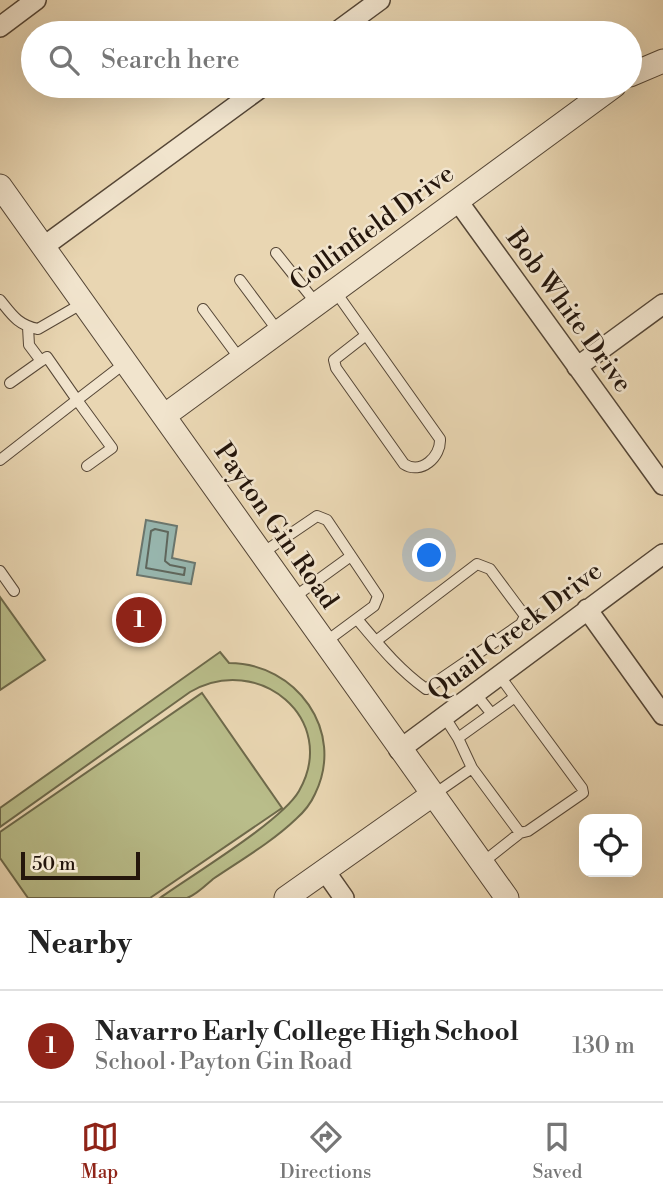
<!DOCTYPE html>
<meta charset="utf-8">
<style>
:root{--surface:#fff;--page:#f6f6f6;--text:#222;--muted:#767676;--line:#e0e0e0;--accent:#8f2418}
body{margin:0;font-family:"Libre Bodoni",serif;background:var(--page);color:var(--text)}
.controls{position:absolute;right:21px;bottom:21px;display:grid;overflow:hidden;border-radius:14px;box-shadow:0 7px 28px #0002}
.controls button{width:63px;height:63px;display:grid;place-items:center;padding:0;border:0;border-bottom:2px solid var(--line);background:var(--surface);color:var(--text);font:35px sans-serif}
.scale{position:absolute;left:21px;bottom:18px;width:119px;box-sizing:border-box;padding-left:7px;border:4px solid #24160c;border-top:0;font-size:19px;line-height:24px;white-space:nowrap;color:#24160c;-webkit-text-stroke:5px #f1e4cd;paint-order:stroke}
.you{position:absolute;left:430px;top:556px;width:24px;height:24px;margin:-18px;border:5px solid #fff;border-radius:50%;background:#1a73e8;box-shadow:0 0 0 10px #1a73e833}
.badge{display:grid;place-items:center;width:46px;height:46px;border-radius:50%;background:var(--accent);color:#fff;font-size:23px;font-weight:700}
.pin{position:absolute;translate:-50% -50%;border:4px solid #fff;box-shadow:0 2px 7px #0006}
.list{margin:0;padding:0;list-style:none}
h2{display:flex;justify-content:space-between;align-items:center;height:91px;margin:0;padding:0 28px;font-size:30px}
h2 small{font-size:23px;font-weight:400;color:var(--muted)}
.list li{display:grid;grid-template-columns:46px 1fr auto;gap:21px;align-items:center;box-sizing:border-box;height:112px;padding:0 28px;border-top:2px solid var(--line)}
.list b{display:block;font-size:26px;white-space:nowrap}
.list p{margin:0;font-size:23px;white-space:nowrap;color:var(--muted)}
.list em{font-size:23px;font-style:normal;color:var(--muted)}
.icon{flex:none;width:38px;height:38px;fill:none;stroke:currentColor;stroke-width:2;stroke-linecap:round;stroke-linejoin:round}
.map{position:relative;flex:none;width:663px;height:898px;overflow:hidden}
.search{position:absolute;background:var(--surface);box-shadow:0 7px 28px #0002;left:21px;right:21px;top:21px;height:77px;display:flex;align-items:center;gap:18px;box-sizing:border-box;padding:0 24px;border-radius:38px;color:var(--muted);font-size:26px}
.sheet{height:203px;background:var(--surface)}
nav{display:flex;justify-content:space-around;align-items:center;box-sizing:border-box;height:98px;border-top:2px solid var(--line);background:var(--surface);font-size:19px;color:var(--muted)}
nav a{display:grid;justify-items:center;gap:4px}
nav .on{color:var(--accent)}
.map>svg:first-child{display:block}
.green{fill:#b9bd8a;stroke:#6e6a4b;stroke-width:2}
.water{fill:#98b8b1;stroke:#6a776f;stroke-width:2}
.lines{fill:none;stroke-linecap:round;stroke-linejoin:round}
.shore{stroke:#5e675e;stroke-width:2}
.service-casing{stroke:#554636;stroke-width:12}
.minor-casing{stroke:#554636;stroke-width:22}
.tertiary-casing{stroke:#554636;stroke-width:25}
.service{stroke:#f1e4cd;stroke-width:10}
.minor{stroke:#f1e4cd;stroke-width:19}
.tertiary{stroke:#f1e4cd;stroke-width:23}
.labels{text-anchor:middle;dominant-baseline:central;stroke-width:5;stroke-linejoin:round;paint-order:stroke}
.street-label{font-size:26px;fill:#24160c;stroke:#f1e4cd}
</style>
<div class="map">
<svg width="663" height="898" viewBox="0 0 663 898">
<rect width="100%" height="100%" fill="#e9d6b2"/>
<filter id="stains"><feTurbulence type="fractalNoise" baseFrequency=".00286" numOctaves="4"/><feColorMatrix values="0 0 0 0 .2 0 0 0 0 .09 0 0 0 0 .02 0 0 0 .5 -.17"/></filter>
<radialGradient id="worn" r=".72"><stop offset=".6" stop-color="#630" stop-opacity="0"/><stop offset="1" stop-color="#630" stop-opacity=".3"/></radialGradient>
<path class="green" d="M0 597 45 660 0 690Z
M220 652 229 663C296 663 346 731 315 794 311 803 304 812 296 819 272 842 241 860 213 879 206 885 196 895 187 898 180 898 168 898 160 898 192 875 282 821 299 791 340 719 258 652 190 692L0 827V808Z
M202 693 282 808 150 898H28L0 858V832Z"/>
<path class="water" d="M146 520 177 526 172 558 195 563 191 584 137 575Z"/>
<g class="lines">
<path class="shore" d="M155 529 168 532 165 561 170 565 185 568 184 575 146 568 151 531Z"/>
<g class="service-casing">
<path id="service" d="M276 253 316 303
M240 280 278 331
M335 291C370 340 405 389 440 439 441 457 421 475 404 464L336 368 334 360 366 335
M0 300C12 315 18 325 38 329L83 303
M203 309 240 359
M28 327 29 345 41 361 47 357 77 400 125 363
M10 383 41 361
M0 460 77 400 112 448 87 466
M261 554 317 516 327 520 378 596 374 606 324 643
M0 571 14 591
M293 598 351 556
M357 619C379 645 398 669 426 689L521 624 525 616 490 569 477 564 376 641
M499 675 515 697
M475 693 491 713
M444 716 458 738
M433 795 472 768
M482 863 520 833 472 768 458 738 515 697 582 788 583 793 528 831 520 833"/>
</g>
<g class="minor-casing">
<path id="minor" d="M0 27 36 0
M335 33 380 0
M457 200 663 485
M43 247 263 86
M577 367 663 304
M587 609 663 715
M399 750 663 554
M325 871 344 898"/>
</g>
<g class="tertiary-casing">
<path id="tertiary" d="M630 75 663 61
M0 186 507 898
M164 416 614 86
M286 898 432 795"/>
</g>
<use href="#service" class="service"/>
<use href="#minor" class="minor"/>
<use href="#tertiary" class="tertiary"/>
</g>
<g class="labels">
<g class="street-label">
<text transform="translate(372 228) rotate(-36)">Collinfield Drive</text>
<text transform="translate(569 311) rotate(54)">Bob White Drive</text>
<text transform="translate(276 526) rotate(55)">Payton Gin Road</text>
<text transform="translate(515 631) rotate(-37)">Quail Creek Drive</text>
</g>
</g>
<rect width="100%" height="100%" filter="url(#stains)"/>
<rect width="100%" height="100%" fill="url(#worn)"/>
</svg>
<div class="controls">
<button><svg class="icon" aria-label="locate" viewBox="0 0 24 24"><circle cx="12" cy="12" r="6"/><path d="M12 2v4M12 18v4M2 12h4M18 12h4"/></svg></button>
</div>
<div class="scale">50 m</div>
<div class="you"></div>
<div class="pin badge" style="left:139px;top:620px">1</div>
<div class="search"><svg class="icon" aria-label="search" viewBox="0 0 24 24"><circle cx="10" cy="10" r="6"/><path d="M15 15l6 6"/></svg>Search here</div>
</div>
<section class="sheet">
<h2>Nearby<small></small></h2>
<ul class="list">
<li><span class="badge">1</span><div><b>Navarro Early College High School</b><p>School · Payton Gin Road</p></div><em>130 m</em></li>
</ul>
</section>
<nav>
<a class="on"><svg class="icon" aria-label="map" viewBox="0 0 24 24"><path d="M3 6l6-2 6 2 6-2v14l-6 2-6-2-6 2zM9 4v14M15 6v14"/></svg>Map</a>
<a><svg class="icon" aria-label="directions" viewBox="0 0 24 24"><path d="M12 3l9 9-9 9-9-9zM9 14v-3h6M13 9l2 2-2 2"/></svg>Directions</a>
<a><svg class="icon" aria-label="saved" viewBox="0 0 24 24"><path d="M7 4h10v16l-5-4-5 4z"/></svg>Saved</a>
</nav>
